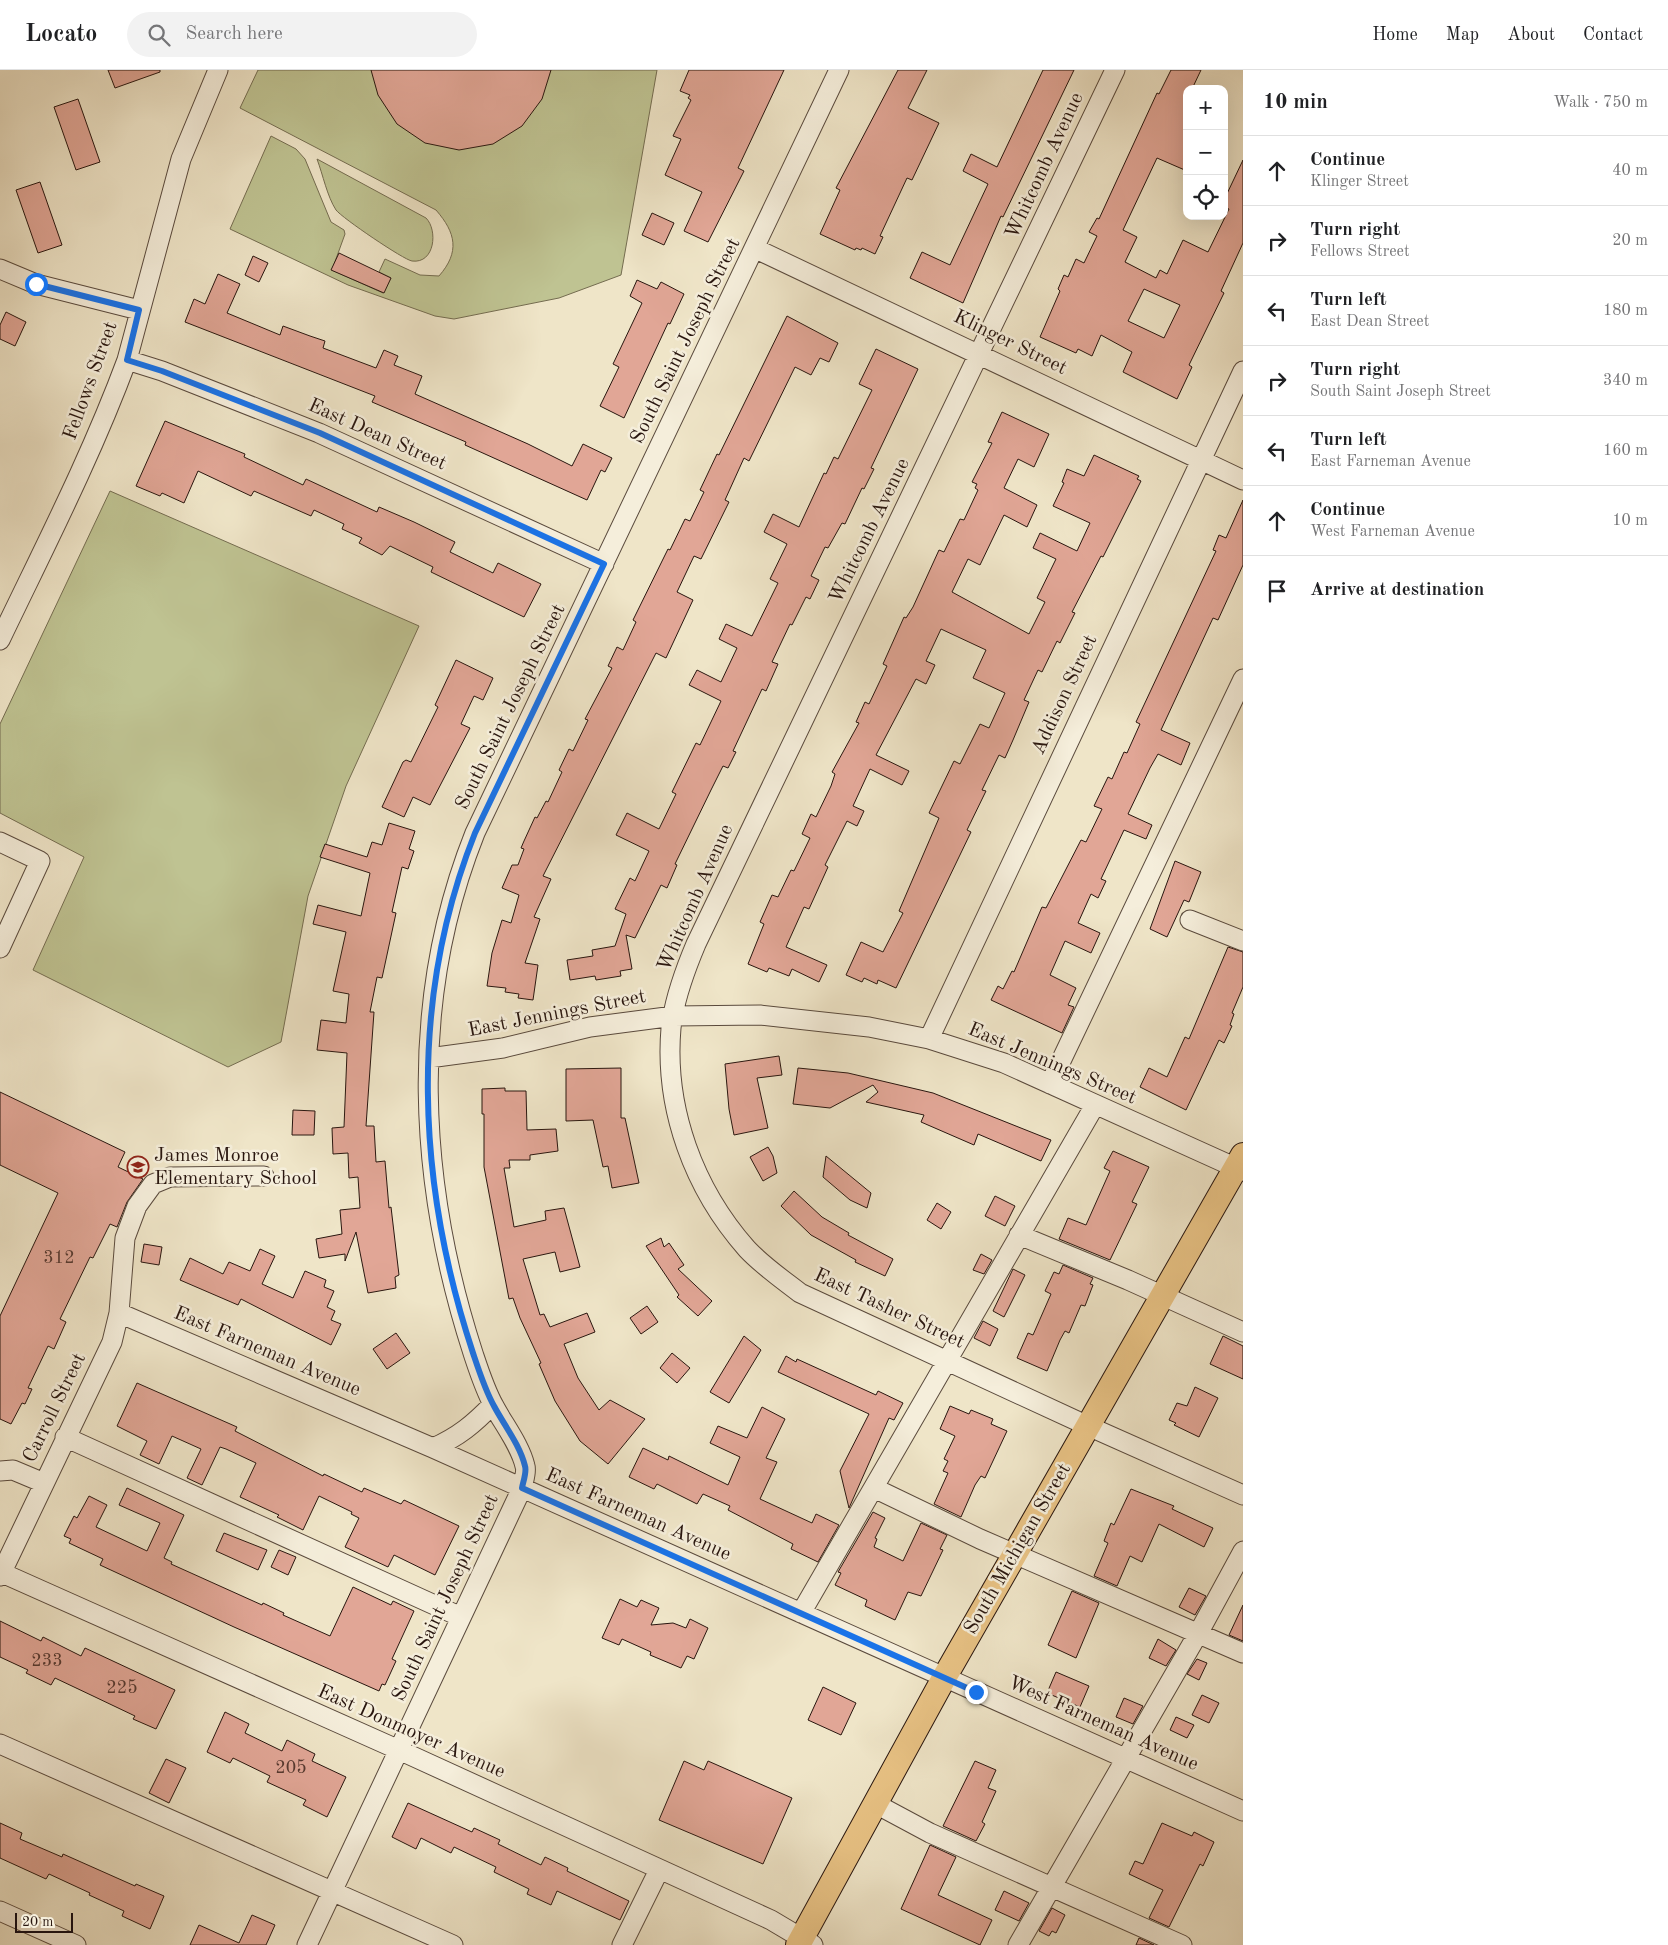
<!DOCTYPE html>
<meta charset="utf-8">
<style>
:root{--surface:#fff;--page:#f2f2f2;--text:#202124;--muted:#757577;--line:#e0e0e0}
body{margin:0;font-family:"Old Standard TT",serif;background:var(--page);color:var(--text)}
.controls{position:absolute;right:15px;top:15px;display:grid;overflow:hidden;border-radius:10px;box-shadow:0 5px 20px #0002}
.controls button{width:45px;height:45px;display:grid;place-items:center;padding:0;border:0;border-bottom:1px solid var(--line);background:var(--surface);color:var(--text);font:25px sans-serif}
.scale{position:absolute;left:15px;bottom:12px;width:58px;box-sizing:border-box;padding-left:5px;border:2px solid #29160f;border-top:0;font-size:14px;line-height:18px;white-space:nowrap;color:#29160f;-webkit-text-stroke:4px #f5eedb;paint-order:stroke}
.stop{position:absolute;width:15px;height:15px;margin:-11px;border:4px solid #1a73e8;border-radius:50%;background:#fff}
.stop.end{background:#1a73e8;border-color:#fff;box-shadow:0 1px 5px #0008}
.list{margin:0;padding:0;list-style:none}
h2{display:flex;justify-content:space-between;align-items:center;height:65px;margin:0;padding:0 20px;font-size:21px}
h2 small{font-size:16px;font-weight:400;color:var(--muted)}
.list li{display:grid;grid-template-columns:32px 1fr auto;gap:15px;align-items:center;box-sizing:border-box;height:70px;padding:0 20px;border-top:1px solid var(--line)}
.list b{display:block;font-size:19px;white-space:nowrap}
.list p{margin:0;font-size:16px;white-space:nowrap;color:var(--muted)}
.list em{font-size:16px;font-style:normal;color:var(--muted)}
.icon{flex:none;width:28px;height:28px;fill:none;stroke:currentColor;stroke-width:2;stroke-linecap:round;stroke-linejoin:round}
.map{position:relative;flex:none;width:1243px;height:1875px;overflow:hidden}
header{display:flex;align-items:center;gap:30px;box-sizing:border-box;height:70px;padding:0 25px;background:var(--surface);border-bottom:1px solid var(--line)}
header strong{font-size:24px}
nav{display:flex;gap:28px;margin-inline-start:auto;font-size:18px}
.search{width:350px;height:45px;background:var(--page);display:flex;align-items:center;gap:12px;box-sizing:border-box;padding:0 18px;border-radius:28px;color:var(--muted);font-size:19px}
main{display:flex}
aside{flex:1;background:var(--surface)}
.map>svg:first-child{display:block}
.green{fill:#bfc392;stroke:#746c50}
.building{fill:#e1a696;stroke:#29160f;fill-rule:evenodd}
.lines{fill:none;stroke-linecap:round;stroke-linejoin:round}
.minor-casing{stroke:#5a4a3d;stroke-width:21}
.major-casing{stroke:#29160f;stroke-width:26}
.minor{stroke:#f5eedb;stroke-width:19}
.major{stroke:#e8c284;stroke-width:24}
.route{stroke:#1a73e8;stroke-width:6}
.labels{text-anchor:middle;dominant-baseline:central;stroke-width:5;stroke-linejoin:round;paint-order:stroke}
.number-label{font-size:18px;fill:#573a31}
.street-label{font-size:20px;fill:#29160f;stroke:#f5eedb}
.poi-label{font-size:20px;fill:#29160f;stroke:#f5eedb;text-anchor:start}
</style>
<header>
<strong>Locato</strong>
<div class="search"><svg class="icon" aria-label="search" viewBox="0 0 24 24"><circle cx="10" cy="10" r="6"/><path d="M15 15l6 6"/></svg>Search here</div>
<nav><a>Home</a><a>Map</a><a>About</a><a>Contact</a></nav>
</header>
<main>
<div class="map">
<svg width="1243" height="1875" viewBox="0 0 1243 1875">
<rect width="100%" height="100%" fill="#efe5c8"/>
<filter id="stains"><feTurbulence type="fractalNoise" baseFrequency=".004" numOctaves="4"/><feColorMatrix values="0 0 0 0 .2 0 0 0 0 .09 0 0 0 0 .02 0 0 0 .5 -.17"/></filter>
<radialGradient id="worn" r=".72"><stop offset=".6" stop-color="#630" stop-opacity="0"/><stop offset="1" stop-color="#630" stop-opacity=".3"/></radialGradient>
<path class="green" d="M258 0H657L621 205 559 228 454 249 435 246 348 215 230 159 271 66 296 79 305 89 331 152 344 160 345 164 332 200 383 223 391 208 379 202 385 189 420 205 439 206C460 182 456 163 436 140L240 38Z
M317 89 426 148C438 160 435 194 412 191 404 190 342 148 336 140 327 126 323 105 317 89Z
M110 421 419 556 346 716 308 826 281 972 228 997 33 900 84 787 0 743V654Z"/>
<path class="building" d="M108 0H160V2L115 18Z
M371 0H551L542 29 522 56 493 74 459 80 425 73 397 54 378 25Z
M689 0H784L738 98 744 101 708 172 684 161 702 122 665 105 681 69 673 66 691 30 688 28 690 25 680 21Z
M898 0H927L908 38 939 53 912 110 907 108 880 166 883 167 875 184 862 178 861 180 856 178 855 180 820 164 840 120 836 118Z
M1043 0H1074L1003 147 1001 146 963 233 910 208 922 182 950 195 988 114 963 101 971 84 997 97Z
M1171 0H1201L1192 19H1187V101L1157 88 1123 160 1137 167 1125 192 1156 208 1160 200 1167 204 1183 170 1208 182 1229 139 1224 137V130L1243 90V173L1221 221 1224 223 1189 295 1192 297 1177 329 1123 302 1132 282 1101 265 1092 286 1078 279 1076 283 1040 267 1060 221 1058 219 1064 205 1068 207 1076 189 1084 193 1097 166 1089 162 1097 148 1099 149 1157 23 1159 24ZM1144 219 1180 235 1164 268 1128 251Z
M78 29 100 92 76 100 54 37Z
M40 112 62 175 38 183 16 120Z
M652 143 674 153 664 175 642 165Z
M339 183 391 208 384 223 331 200Z
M253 186 268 193 259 212 245 205Z
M218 204 240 214 227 243 280 265 283 256 310 266 325 271 323 278 376 298 384 280 398 286 394 295 422 306 415 324 528 374 572 396 583 374 612 388 605 402 601 400 587 430 465 375 466 372 372 332 375 326 185 252 194 229 205 234Z
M637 210 657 219 661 212 684 224 670 254 668 253 624 348 600 336 619 297 613 294 642 233 630 226Z
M6 242 26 252 15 276 0 269V255Z
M787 246 838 273 829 292 820 288 811 305 795 297 749 391 744 388 725 430 729 432 701 489 694 486 677 522 693 530 666 588 656 583 543 806 551 809 534 847 540 849 525 893 538 895 533 930 518 928 519 924 505 922 506 918 487 916 492 883 502 850 511 853 519 825 502 818 512 795H518L524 779 521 778 524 771 535 747 537 748 546 731 548 732 562 702 559 700 569 679 573 681 588 650 585 649 612 598 608 596 617 577 623 580 636 552 633 550 668 479 670 480 685 449 690 451 704 422 700 420 717 384 719 385Z
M876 279 918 299 871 398 874 399 864 419 862 418 845 454 842 453 828 478 825 477 811 506 819 510 810 529 806 527 792 555 790 554 772 592 778 594 766 621 762 619 733 681 736 682 728 698 723 696 711 720 675 794 677 795 667 818 661 815 635 868 626 865 632 899 620 901 621 906 596 910 595 906 570 910 567 890 593 886 592 880 615 876 626 844 615 839 630 808 635 811 649 781 616 765 627 743 659 759 676 724 672 722 696 673 700 675 721 631 689 615 697 600 721 612 737 578 719 569 726 554 752 566 778 513 770 509 787 474 764 462 773 444 799 457 824 403 826 404 834 387 838 389 872 320 859 314Z
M1002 342 1049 364 1034 397 1018 389 1004 418 1037 435 1027 457 1004 445 980 495 968 489 952 522 1029 564 1045 532 1037 528 1056 489 1033 478 1040 463 1077 481 1090 453 1053 436 1064 413 1062 412 1067 399 1084 406 1094 385 1139 406 1137 409 1141 411 1103 487 1101 486 1072 542 1075 543 1060 573 1057 571 1042 602 1038 600 1024 630 1029 632 1013 670 1005 688 999 685 982 720 986 721 967 760 971 762 896 918 878 910 877 914 864 908 862 912 846 905 861 872 883 882 903 843 899 841 939 748 929 743 954 691 960 694 980 654 989 658 1005 623 973 608 986 580 941 559 926 591 935 595 926 614 916 609 876 685 909 701 902 715 870 699 853 736 864 741 857 756 847 751 825 795 828 797 809 839 804 837 786 877 827 895 819 912 792 899 789 906 769 898 767 902 748 894 764 854 760 852 772 825 778 827 791 800 794 801 810 768 802 764 811 744 816 747 831 716 835 704 832 702 859 653 856 652 865 632 869 634 887 596 883 594 904 547 906 548 913 537 939 480 944 482 960 449 964 450 978 420 975 418 977 414 972 412 992 373 988 372Z
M165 351 245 384 244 387 303 415 306 409 377 442 379 437 414 452 455 472 450 482 493 503 498 493 541 514 524 547 431 502 433 497 390 476 382 485 359 473 362 468 342 459 344 454 314 440 311 446 254 421 251 426 198 401 184 433 162 423 160 426 136 416Z
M1243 430V495L1218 550 1213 548 1161 660 1190 673 1181 695 1158 684 1150 698 1128 744 1152 755 1146 769 1124 760 1101 809 1106 811 1098 828 1091 824 1078 853 1100 863 1091 883 1065 871 1050 905 1076 918 1068 935 1074 937 1062 963 991 930 998 916 1003 919 1012 901 1014 902 1042 837 1046 838 1081 770 1086 772 1102 739 1094 736 1108 707 1112 709 1124 682 1127 683 1140 654 1136 652 1216 481 1213 480 1219 465 1226 468Z
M456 590 493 608 483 630 474 626 461 654 470 658 430 735 413 727 404 747 382 737 403 692 406 690 411 692 438 637 435 635Z
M389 753 415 761 409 779 414 781 408 799 402 797 392 842 396 843 382 908 377 907 370 942H374L366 1056H374L376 1092 385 1091 389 1138 391 1137 399 1205 395 1207 396 1218 368 1223 356 1162 345 1191V1184L319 1188 316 1169 342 1164 340 1140 360 1138 358 1107 349 1108 348 1083 333 1084 332 1058 344 1057 347 983 317 980 321 950 346 953 349 924 333 921 346 862 313 854 318 835 361 846 370 803 320 787 325 774 367 787 372 772 382 775Z
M1175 791 1201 802 1189 832 1184 830 1167 867 1150 859Z
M1228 877 1243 882V917L1232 943 1234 944 1230 955 1232 956 1224 973 1219 970 1186 1040 1140 1017 1149 998 1167 1007 1185 967 1189 969Z
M779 986 782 1005 757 1008 768 1058 734 1065 729 1039 725 994Z
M621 998V1048H625L639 1113 612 1118 608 1096 603 1097 593 1050 566 1051V999Z
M798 998 848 1003 933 1023 1051 1070 1041 1091 978 1064 974 1075 921 1052 924 1045 866 1032 878 1022 873 1015 830 1038 793 1034Z
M505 1018V1021H526L527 1060 556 1059 558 1081 530 1085V1090H509L510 1098H504L514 1157 546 1150 545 1141 564 1138 580 1197 560 1202 555 1182 523 1189 540 1245 544 1244 550 1257 587 1243 595 1262 564 1274 578 1308 599 1340 610 1330 645 1349 608 1394 580 1371 555 1331 539 1294 541 1293 520 1248 513 1228 509 1229 484 1097V1044H482V1019Z
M0 1022 125 1082 118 1097 143 1109 127 1132 117 1157 110 1154 93 1188 90 1187 60 1249 66 1252 54 1279 48 1276 28 1318 32 1319 25 1334 22 1333 11 1354 0 1349V1246L58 1123 0 1095Z
M293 1040 315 1041 314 1065H292Z
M768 1077 773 1086 777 1103 763 1111 750 1087Z
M1113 1081 1149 1097 1132 1132 1137 1134 1110 1190 1059 1169 1068 1148 1086 1155 1110 1101 1104 1098Z
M826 1086 871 1123 867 1138 850 1130 823 1107Z
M794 1121 822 1147 849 1163 848 1165 893 1189 885 1206 855 1192 856 1190 811 1165 781 1136Z
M995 1126 1015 1136 1005 1156 985 1146Z
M937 1133 951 1142 941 1159 927 1150Z
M661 1168 664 1177 669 1173 684 1195 678 1199 712 1231 698 1246 677 1227 679 1225 646 1176Z
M144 1174 162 1177 159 1195 141 1192Z
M260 1179 275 1186 262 1214 293 1228 305 1201 326 1210 324 1217 334 1221 327 1237 335 1241 331 1250 341 1254 331 1275 241 1229 238 1235 180 1210 190 1188 223 1204 229 1192 250 1201Z
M981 1184 992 1190 984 1204 973 1200Z
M1063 1195 1093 1208 1090 1214 1093 1215 1085 1236 1081 1235 1069 1263 1065 1261 1060 1270 1047 1301 1017 1288 1028 1263 1033 1265 1051 1224 1045 1221 1054 1202 1059 1204Z
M1013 1199 1025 1205 1004 1247 993 1241Z
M647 1236 658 1252 641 1264 630 1248Z
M983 1251 998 1259 990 1276 974 1268Z
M396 1263 410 1283 387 1299 373 1279Z
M744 1266 761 1280 729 1333 710 1322Z
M1223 1266 1243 1276V1309L1210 1294Z
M672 1283 690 1298 677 1313 660 1298Z
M786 1286 796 1292 797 1289 876 1325 878 1321 903 1333 894 1350 889 1348 849 1438 840 1401 869 1344 778 1302Z
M137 1313 237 1357 235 1361 323 1406 324 1404 362 1422 364 1418 401 1434 404 1430 459 1456 435 1505 394 1485 388 1497 345 1477 359 1448 351 1444 352 1442 319 1426 303 1460 277 1447 279 1445 240 1427 256 1393 226 1379 220 1377 202 1415 187 1408 201 1379 172 1366 159 1394 140 1385 147 1371 117 1356Z
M1195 1317 1218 1328 1199 1367 1174 1355 1176 1353 1169 1350 1177 1333 1187 1336Z
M950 1336 969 1344 971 1340 993 1349 991 1354 1007 1361 985 1408 981 1406 975 1415 961 1447 934 1434 948 1403 943 1401 948 1391 944 1389 955 1366 940 1359Z
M762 1337 785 1349 766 1388 777 1392 760 1429 812 1453 816 1444 839 1455 818 1492 791 1479 793 1474 728 1440 730 1436 703 1424 697 1434 657 1414 654 1419 629 1407 643 1378 668 1390 669 1386 728 1415 740 1387 710 1373 718 1356 747 1368Z
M127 1418 184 1445 164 1488 172 1492 171 1494 262 1535 263 1533 284 1543 283 1545 330 1566 353 1517 391 1535 393 1531 414 1541 392 1589 396 1591 385 1615 382 1614 379 1621 234 1557 100 1495 103 1489 69 1473 71 1469 64 1466 74 1446 77 1448 89 1426 107 1435 96 1457 147 1481 160 1453 119 1435Z
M1131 1419 1174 1436 1172 1439 1213 1458 1204 1477 1159 1454 1142 1492 1130 1486 1117 1516 1094 1506 1108 1473 1104 1471 1111 1453 1114 1455Z
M873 1442 885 1448 875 1468 877 1469 874 1477 903 1491 921 1453 947 1465 940 1479 943 1480 921 1526 908 1522 895 1550 865 1536 867 1530 835 1515 841 1503 838 1502Z
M224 1463 267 1480 258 1500 216 1481Z
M279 1480 296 1487 288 1505 271 1497Z
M1189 1518 1206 1526 1195 1545 1179 1537Z
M1072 1521 1099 1533 1076 1588 1048 1575Z
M620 1529 637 1537 641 1530 659 1538 651 1555 673 1553 686 1558 690 1549 708 1558 694 1589 687 1586 681 1598 650 1585 651 1582 622 1569 619 1575 602 1568Z
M1243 1535V1571L1229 1565Z
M0 1551 41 1571 43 1567 81 1586 85 1578 175 1620 156 1659 133 1649 135 1646 93 1626 55 1608 51 1615 26 1603 28 1600 0 1587Z
M1158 1569 1176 1580 1166 1596 1149 1588Z
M1197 1589 1207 1593 1199 1610 1187 1604Z
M1056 1602 1089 1616 1080 1637 1047 1623Z
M823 1617 856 1633 841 1665 808 1650Z
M1202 1625 1219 1633 1209 1653 1192 1645Z
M1124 1628 1143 1636 1133 1654 1116 1647Z
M225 1642 249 1654 245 1663 282 1681 287 1670 315 1684 312 1691 346 1707 327 1747 303 1735 306 1730 267 1712 270 1706 233 1688 230 1693 207 1682Z
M1176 1647 1194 1655 1187 1668 1170 1660Z
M166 1689 186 1698 169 1733 149 1723Z
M684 1691 704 1700 708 1691 792 1728 763 1794 659 1750Z
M975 1691 996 1700 988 1718 996 1721 982 1752 985 1754 976 1771 943 1756Z
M408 1733 472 1762 474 1758 500 1770 498 1774 541 1795 545 1787 568 1798 567 1801 629 1831 620 1850 557 1821 551 1835 527 1824 529 1819 494 1802 496 1797 454 1777 451 1783 421 1768 416 1779 392 1767Z
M0 1753 22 1763 20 1769 62 1787 63 1784 135 1816 136 1814 164 1826 150 1859 122 1846 124 1841 89 1825 90 1823 49 1804 46 1809 0 1788Z
M1162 1753 1192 1766 1194 1762 1214 1772 1203 1796 1200 1794 1169 1857 1149 1848 1163 1820 1129 1804 1135 1791 1143 1794Z
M930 1775 956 1787 938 1825 992 1850 980 1875 901 1839Z
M1004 1821 1029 1833 1019 1851 995 1840Z
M1052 1838 1065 1845 1056 1863 1052 1861 1049 1866 1039 1861Z
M252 1845 275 1855 266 1875H190L199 1855 239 1873Z
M1139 1868 1154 1875H1136Z"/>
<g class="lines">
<g class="minor-casing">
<path id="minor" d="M1115 0 696 874C685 900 674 930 671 958 664 1039 694 1119 747 1179 763 1196 782 1209 800 1223L1088 1356 1243 1425
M756 179 1243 410
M0 199 36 214 139 240
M127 290 162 301 319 363 604 494
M0 570C44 478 91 387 127 290L181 89 218 0
M0 772 40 791 0 878
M1190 850 1243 871
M929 969 1243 301
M429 988 503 978 590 957 674 946 760 945 869 957 929 969 1004 993 1243 1101
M1050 1014 1243 609
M1019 1165 1128 1210 1243 1262
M119 1243 433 1378 1243 1741
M65 1367 461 1547
M433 1378C458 1367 474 1354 493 1334
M0 1401 13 1400 44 1413
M874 1418 980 1469 1243 1583
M0 1502 399 1680 771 1850 813 1875
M0 1506 112 1272 119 1243 125 1168 137 1136 153 1114 170 1107 264 1106
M801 1543 1095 1035
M0 1674 453 1875
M874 1733 930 1763 1182 1875
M0 1841 76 1875
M307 1875 522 1418C523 1412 527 1402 525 1396 520 1375 504 1355 494 1336 485 1320 479 1301 473 1283 418 1113 408 931 475 763L839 0
M622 1875 659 1800
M1018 1875 1199 1562 1243 1481"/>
</g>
<g class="major-casing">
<path id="major" d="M798 1875 944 1608 1243 1085"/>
</g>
<use href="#minor" class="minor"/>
<use href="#major" class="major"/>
</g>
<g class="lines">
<path class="route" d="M36 214 139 240 127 290 162 301 320 363 604 494 475 763C408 931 417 1114 473 1283 479 1301 485 1320 494 1336 504 1355 520 1375 525 1396 527 1402 523 1412 522 1418L976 1622"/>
</g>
<defs>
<g id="school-ring" transform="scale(1.125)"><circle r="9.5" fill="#f5eedb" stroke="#8f2418" stroke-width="1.5"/><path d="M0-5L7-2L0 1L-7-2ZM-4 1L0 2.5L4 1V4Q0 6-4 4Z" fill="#8f2418"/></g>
</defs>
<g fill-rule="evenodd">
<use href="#school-ring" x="138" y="1097"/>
</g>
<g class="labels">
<g class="number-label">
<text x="59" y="1188">312</text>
<text x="47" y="1591">233</text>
<text x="122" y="1618">225</text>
<text x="291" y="1698">205</text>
</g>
<g class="street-label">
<text transform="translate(1045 96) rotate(-65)">Whitcomb Avenue</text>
<text transform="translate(686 271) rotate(-64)">South Saint Joseph Street</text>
<text transform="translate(1010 273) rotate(26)">Klinger Street</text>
<text transform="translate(91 311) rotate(-70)">Fellows Street</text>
<text transform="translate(377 365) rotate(24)">East Dean Street</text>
<text transform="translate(870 461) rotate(-64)">Whitcomb Avenue</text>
<text transform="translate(1065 625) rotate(-65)">Addison Street</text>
<text transform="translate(511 637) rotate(-64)">South Saint Joseph Street</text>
<text transform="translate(696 828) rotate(-66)">Whitcomb Avenue</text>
<text transform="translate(557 944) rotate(-11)">East Jennings Street</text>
<text transform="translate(1052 994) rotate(23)">East Jennings Street</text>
<text transform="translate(889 1239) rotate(25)">East Tasher Street</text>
<text transform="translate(267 1282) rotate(23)">East Farneman Avenue</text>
<text transform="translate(55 1338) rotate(-64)">Carroll Street</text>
<text transform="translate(638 1445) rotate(24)">East Farneman Avenue</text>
<text transform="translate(1018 1479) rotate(-60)">South Michigan Street</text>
<text transform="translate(446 1528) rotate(-65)">South Saint Joseph Street</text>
<text transform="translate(1103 1654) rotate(24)">West Farneman Avenue</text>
<text transform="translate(411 1662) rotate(24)">East Donmoyer Avenue</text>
</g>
<g class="poi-label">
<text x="154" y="1086">James Monroe<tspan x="154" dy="23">Elementary School</tspan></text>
</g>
</g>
<rect width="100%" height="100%" filter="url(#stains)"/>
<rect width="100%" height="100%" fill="url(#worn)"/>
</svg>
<div class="controls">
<button>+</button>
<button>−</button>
<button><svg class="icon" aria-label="locate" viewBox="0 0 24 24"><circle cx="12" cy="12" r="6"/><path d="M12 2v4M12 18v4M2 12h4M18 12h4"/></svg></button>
</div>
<div class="scale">20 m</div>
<div class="stop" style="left:36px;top:214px"></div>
<div class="stop end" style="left:976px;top:1622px"></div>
</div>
<aside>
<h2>10 min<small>Walk · 750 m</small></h2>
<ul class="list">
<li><svg class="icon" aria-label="ahead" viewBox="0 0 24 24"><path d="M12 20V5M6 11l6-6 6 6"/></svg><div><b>Continue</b><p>Klinger Street</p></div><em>40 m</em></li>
<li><svg class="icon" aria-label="right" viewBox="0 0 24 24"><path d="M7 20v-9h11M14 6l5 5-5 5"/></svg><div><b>Turn right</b><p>Fellows Street</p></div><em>20 m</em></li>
<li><svg class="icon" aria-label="left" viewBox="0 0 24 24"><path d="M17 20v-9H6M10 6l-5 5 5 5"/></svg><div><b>Turn left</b><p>East Dean Street</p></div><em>180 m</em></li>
<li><svg class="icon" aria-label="right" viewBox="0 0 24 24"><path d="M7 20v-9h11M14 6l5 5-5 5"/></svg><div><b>Turn right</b><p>South Saint Joseph Street</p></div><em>340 m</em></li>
<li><svg class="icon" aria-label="left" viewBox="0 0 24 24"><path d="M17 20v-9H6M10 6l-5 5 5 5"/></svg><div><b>Turn left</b><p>East Farneman Avenue</p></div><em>160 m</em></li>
<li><svg class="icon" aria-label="ahead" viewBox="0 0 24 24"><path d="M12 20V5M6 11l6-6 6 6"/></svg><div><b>Continue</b><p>West Farneman Avenue</p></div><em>10 m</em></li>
<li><svg class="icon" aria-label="arrive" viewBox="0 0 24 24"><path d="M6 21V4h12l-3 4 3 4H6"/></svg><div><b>Arrive at destination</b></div></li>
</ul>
</aside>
</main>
